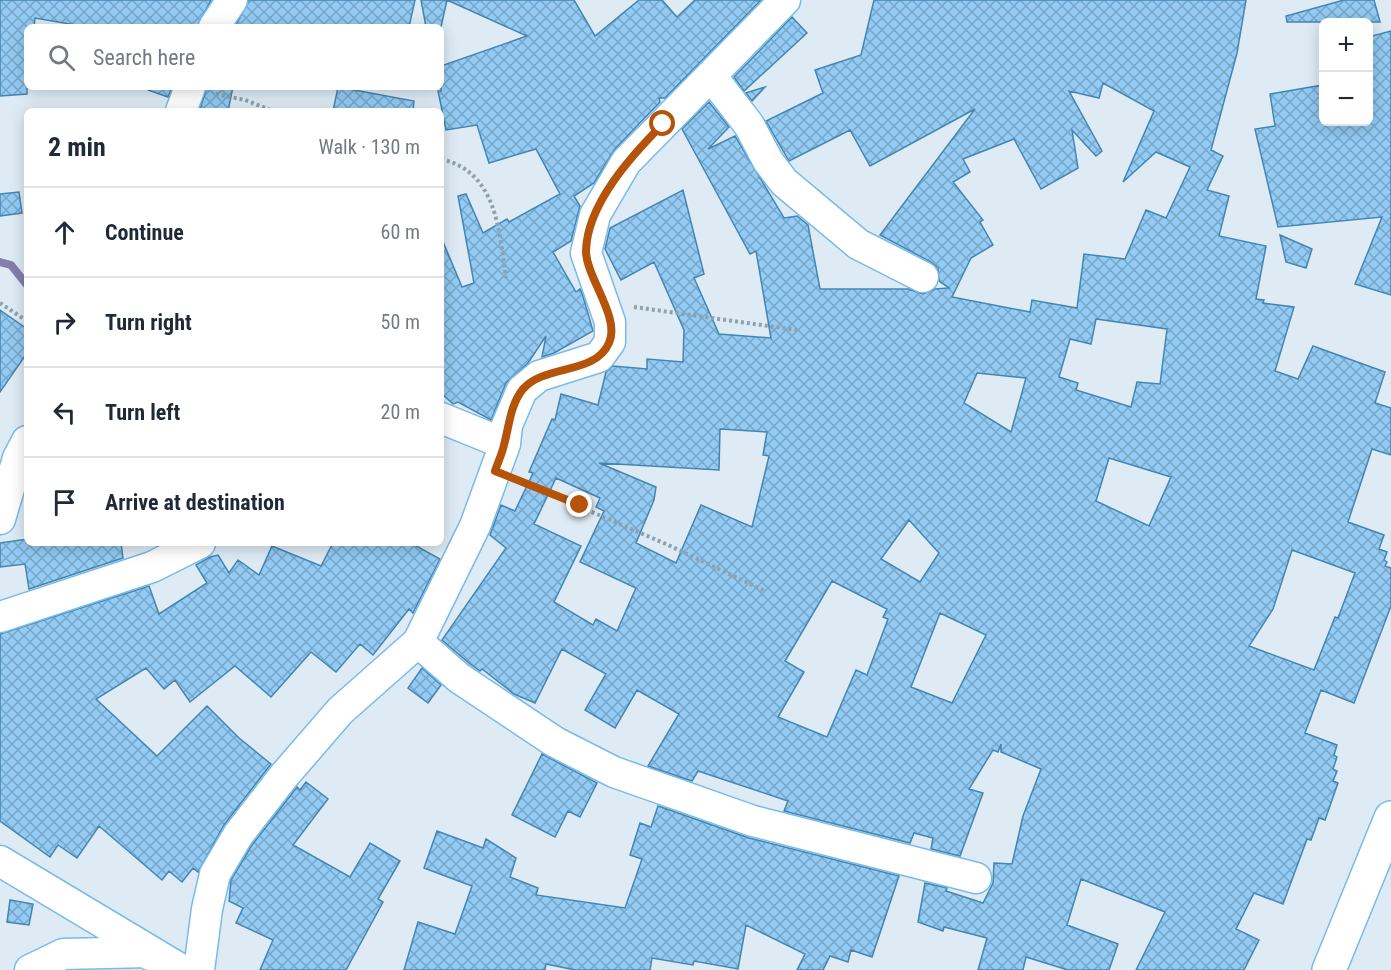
<!DOCTYPE html>
<meta charset="utf-8">
<style>
:root{--surface:#fff;--page:#f6f6f7;--text:#1f2937;--muted:#747a83;--line:#e0e1e3}
body{margin:0;font-family:"Roboto Condensed",sans-serif;background:var(--page);color:var(--text)}
.controls{position:absolute;right:18px;top:18px;display:grid;overflow:hidden;border-radius:9px;box-shadow:0 3px 15px #0003}
.controls button{width:54px;height:54px;display:grid;place-items:center;padding:0;border:0;border-bottom:2px solid var(--line);background:var(--surface);color:var(--text);font:30px sans-serif}
.stop{position:absolute;width:18px;height:18px;margin:-14px;border:4px solid #b45309;border-radius:50%;background:#fff}
.stop.end{background:#b45309;border-color:#fff;box-shadow:0 2px 6px #0008}
.list{margin:0;padding:0;list-style:none}
h2{display:flex;justify-content:space-between;align-items:center;height:78px;margin:0;padding:0 24px;font-size:26px}
h2 small{font-size:20px;font-weight:400;color:var(--muted)}
.list li{display:grid;grid-template-columns:39px 1fr auto;gap:18px;align-items:center;box-sizing:border-box;height:90px;padding:0 24px;border-top:2px solid var(--line)}
.list b{display:block;font-size:22px;white-space:nowrap}
.list em{font-size:20px;font-style:normal;color:var(--muted)}
.icon{flex:none;width:33px;height:33px;fill:none;stroke:currentColor;stroke-width:2;stroke-linecap:round;stroke-linejoin:round}
.map{position:relative;flex:none;width:1391px;height:970px;overflow:hidden}
.search{position:absolute;background:var(--surface);box-shadow:0 3px 15px #0003;left:24px;top:24px;width:420px;height:66px;display:flex;align-items:center;gap:15px;box-sizing:border-box;padding:0 21px;border-radius:9px;color:var(--muted);font-size:22px}
.panel{position:absolute;background:var(--surface);box-shadow:0 3px 15px #0003;left:24px;top:108px;width:420px;height:438px;border-radius:9px}
.map>svg:first-child{display:block}
.lines{fill:none;stroke-linecap:round;stroke-linejoin:round}
.stream{stroke:#837eaa;stroke-width:8}
.building{fill:url(#building-cross-hatch);stroke:#4386b2;stroke-width:1.5;fill-rule:evenodd}
.minor-casing{stroke:#78bbea;stroke-width:33}
.highway-casing{stroke:#78bbea;stroke-width:36}
.path{stroke:#8da1ae;stroke-width:4;stroke-dasharray:3 3;stroke-linecap:butt}
.minor{stroke:#fff;stroke-width:30}
.highway{stroke:#fff;stroke-width:33}
.route{stroke:#b45309;stroke-width:8}
</style>
<div class="map">
<svg width="1391" height="970" viewBox="0 0 1391 970">
<defs>
<pattern id="building-cross-hatch" width="8" height="8" patternUnits="userSpaceOnUse" patternTransform="scale(1.5)"><rect width="8" height="8" fill="#93cbf4"/><path d="M0 0l8 8M0 8l8-8" fill="none" stroke="#77a6c8"/></pattern>
</defs>
<rect width="100%" height="100%" fill="#deebf5"/>
<g class="lines">
<path class="stream" d="M0 262 11 265 27 285"/>
</g>
<path class="building" d="M0 0H211L197 27H87L35 18 34 27H27V94L0 96Z
M249 0H415L409 27H235Z
M421 0H574L595 36 639 0H662L677 17 695 0H761L665 98H659L660 102 614 150 594 183 574 196 580 206 571 241 553 252 576 292 580 289 582 293 593 331 554 353 542 357 546 336 528 363 506 383 491 420 458 402 453 404 441 393V237L462 287 474 283 458 196 466 194 483 233 507 219 509 222 560 194 536 149 489 163 477 125 446 130 438 91H441V66L527 36 447 0 441 27H426Z
M874 0H1246L1237 53 1211 150 1223 156 1207 190 1229 196 1219 236 1266 246 1256 299 1264 300 1263 303 1294 307 1275 371 1298 379 1313 346 1385 372 1375 403 1391 408V455L1372 449 1348 522 1384 535 1379 549 1387 552 1384 560 1387 562 1385 566 1391 568V606L1354 703 1321 690 1305 733 1337 745 1334 755 1337 757 1333 769 1337 771 1333 781 1338 783 1325 820 1319 818 1311 840 1307 839 1283 904 1254 893 1236 929 1259 940 1244 970H1136L1165 912 1081 879 1067 925 1118 944 1109 970H1068L1026 957 1023 970H978L987 938 944 927 943 931 918 922 925 883 947 888 946 891 983 903 993 883 994 863 1012 864 1023 816 1041 769 1001 752V744L998 752 993 750 969 789 983 793 960 856 931 849 933 838 914 833 910 843 784 811 788 801 698 771 692 781 648 766 679 714 637 690 615 728 585 710 606 674 562 649 535 703 514 694 482 669 480 671 470 664 442 640 506 548 490 535 501 505 515 511 533 473 529 472 552 419 555 420 561 394 598 405 606 372 613 366 647 369V359L683 362 684 330 654 262 621 280 605 249 610 228 683 190 704 274 694 278 719 334 771 338 756 251 750 254 682 129 709 102 729 127 708 149 735 136 784 218 797 216 808 225 820 289H908L923 294 935 289 949 288 939 281 938 268 931 262 880 235 975 109 870 166 850 130 789 161 766 121 823 93 815 70 861 55ZM1103 83 1154 111 1123 182 1156 152 1190 167 1166 218 1146 210 1125 259 1084 254 1077 308 1032 300 1030 312 952 297 971 258 993 245 980 222 983 220 953 182 970 172 963 159 1014 139 1041 189 1078 168 1072 130 1096 156 1102 151 1069 91 1099 98ZM1096 319 1167 329 1160 384 1137 382 1131 407 1076 390 1078 383 1059 377 1070 339 1091 344ZM977 373 1026 378 1011 432 964 403ZM720 429 767 432 763 455 769 456 752 527 701 505 676 563 636 543 654 500 656 487 599 463 719 470ZM1109 458 1171 477 1149 526 1096 501ZM556 478 600 498 596 507 604 511 580 562 636 588 617 631 596 619 593 625 554 602 581 546 534 524ZM909 520 939 553 920 582 881 559ZM1292 550 1355 573 1338 618 1335 617 1314 670 1249 646 1273 609ZM832 581 887 609 883 617 888 619 867 675 856 670 827 737 778 717 804 672 785 661ZM940 613 986 635 952 703 911 687Z
M1344 0H1374L1380 22H1287L1286 16Z
M792 17 807 33 744 91 734 77Z
M1391 31V295L1355 284 1382 217 1278 227 1255 129 1275 126 1270 94 1323 85V122H1368V37Z
M148 87H172L168 97 148 90Z
M207 87H233L228 111 200 109Z
M338 87 414 101 413 111H333Z
M765 87 752 101 746 93Z
M19 192 22 213 0 216V194Z
M1280 235 1312 249 1306 268 1286 262Z
M0 310 27 329V353L0 392Z
M27 539V543H121L123 558 29 589 25 564 0 567V543Z
M333 543H411L440 559 413 613 409 609 373 655 360 644 336 672 311 652 271 697 235 666 190 702 175 680 164 689 146 668 96 699 157 756 207 706 239 738 271 764 224 825 198 872 193 868 182 882 169 871 162 880 99 826 77 858 58 845 50 857 0 821V634L149 586 159 614 207 583 196 565 210 557 218 555 229 573 238 560 259 575 272 546 321 566Z
M422 668 441 685 428 703 408 688Z
M542 754 597 783 580 817 568 811 555 837 512 815Z
M306 782 328 799 293 845 350 877 370 843 400 861 378 899 383 902 346 970H260L273 940 236 923 243 908 229 901 231 880 252 845 297 787 300 790Z
M658 806 749 838 899 876 872 957 851 950 848 962 830 956 823 970H797L805 954 746 925 738 969 694 961 693 965 652 958 650 970H575L546 964 545 970H404L418 922 455 934 472 886 424 868 437 831 483 848 486 839 516 858 510 877 538 888 536 895 625 908 642 859 630 855 640 823 651 827Z
M10 900 33 904 29 925 7 922Z"/>
<g class="lines">
<g class="minor-casing">
<path id="minor" d="M214 27 232 0
M712 77 749 125 768 161 784 182 858 244 923 277
M181 111 190 87
M441 418 505 444
M0 519 18 458 27 441
M0 617 152 567 200 543
M418 642 459 678 555 742 614 772 753 821 976 878
M0 861 182 970
M30 970 63 954 149 952 150 955
M199 970 207 909 215 874 238 835 283 777 340 711 418 642 475 526 505 444 507 425 522 390 539 376 599 357 610 342V322L586 253 595 215 626 162 785 0"/>
</g>
<g class="highway-casing">
<path id="highway" d="M1329 970 1391 818"/>
</g>
<path class="path" d="M216 94 245 100 273 111
M441 159C497 172 499 230 506 278
M0 303 27 321
M634 307 797 330
M520 481 666 544 765 591"/>
<use href="#minor" class="minor"/>
<use href="#highway" class="highway"/>
</g>
<g class="lines">
<path class="route" d="M580 505 495 471C498 462 502 454 504 445 509 427 510 405 523 389 545 364 595 375 609 343 621 318 586 277 586 251 587 204 632 155 663 124"/>
</g>
</svg>
<div class="controls">
<button>+</button>
<button>−</button>
</div>
<div class="stop" style="left:663px;top:124px"></div>
<div class="stop end" style="left:580px;top:505px"></div>
<div class="search"><svg class="icon" aria-label="search" viewBox="0 0 24 24"><circle cx="10" cy="10" r="6"/><path d="M15 15l6 6"/></svg>Search here</div>
<section class="panel">
<h2>2 min<small>Walk · 130 m</small></h2>
<ul class="list">
<li><svg class="icon" aria-label="ahead" viewBox="0 0 24 24"><path d="M12 20V5M6 11l6-6 6 6"/></svg><div><b>Continue</b></div><em>60 m</em></li>
<li><svg class="icon" aria-label="right" viewBox="0 0 24 24"><path d="M7 20v-9h11M14 6l5 5-5 5"/></svg><div><b>Turn right</b></div><em>50 m</em></li>
<li><svg class="icon" aria-label="left" viewBox="0 0 24 24"><path d="M17 20v-9H6M10 6l-5 5 5 5"/></svg><div><b>Turn left</b></div><em>20 m</em></li>
<li><svg class="icon" aria-label="arrive" viewBox="0 0 24 24"><path d="M6 21V4h12l-3 4 3 4H6"/></svg><div><b>Arrive at destination</b></div></li>
</ul>
</section>
</div>
